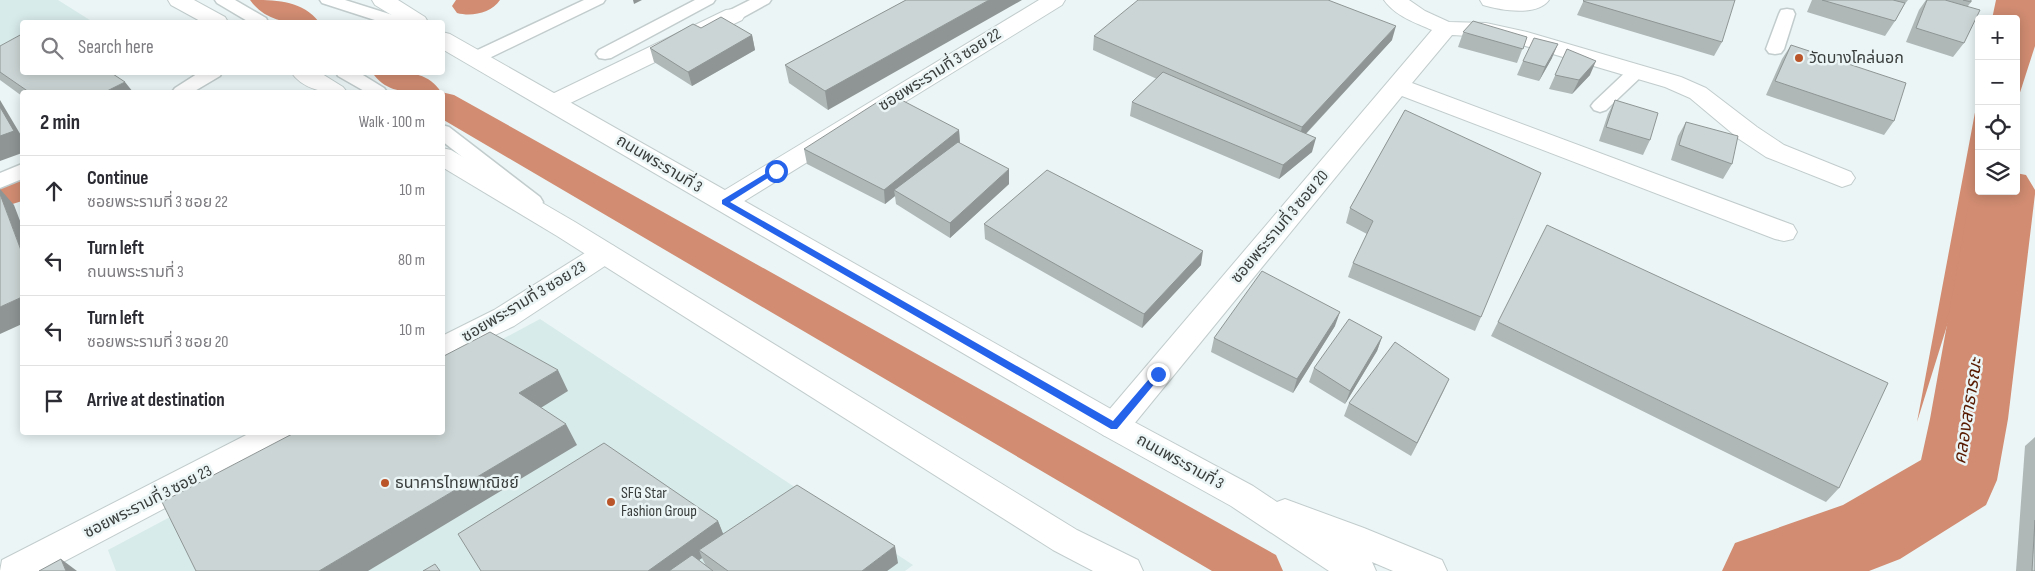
<!DOCTYPE html>
<meta charset="utf-8">
<style>
:root{--surface:#fff;--page:#f7f7f7;--text:#2b2b33;--muted:#7c7c81;--line:#e1e1e2}
body{margin:0;font-family:"Sofia Sans Condensed","Noto Sans Thai",sans-serif;background:var(--page);color:var(--text)}
.controls{position:absolute;right:15px;top:15px;display:grid;overflow:hidden;border-radius:5px;box-shadow:0 2px 12px #0003}
.controls button{width:45px;height:45px;display:grid;place-items:center;padding:0;border:0;border-bottom:1px solid var(--line);background:var(--surface);color:var(--text);font:25px sans-serif}
.stop{position:absolute;width:15px;height:15px;margin:-11px;border:4px solid #2563eb;border-radius:50%;background:#fff}
.stop.end{background:#2563eb;border-color:#fff;box-shadow:0 1px 5px #0008}
.list{margin:0;padding:0;list-style:none}
h2{display:flex;justify-content:space-between;align-items:center;height:65px;margin:0;padding:0 20px;font-size:21px}
h2 small{font-size:16px;font-weight:400;color:var(--muted)}
.list li{display:grid;grid-template-columns:32px 1fr auto;gap:15px;align-items:center;box-sizing:border-box;height:70px;padding:0 20px;border-top:1px solid var(--line)}
.list b{display:block;font-size:19px;white-space:nowrap}
.list p{margin:0;font-size:16px;white-space:nowrap;color:var(--muted)}
.list em{font-size:16px;font-style:normal;color:var(--muted)}
.icon{flex:none;width:28px;height:28px;fill:none;stroke:currentColor;stroke-width:2;stroke-linecap:round;stroke-linejoin:round}
.map{position:relative;flex:none;width:2035px;height:571px;overflow:hidden}
.search{position:absolute;background:var(--surface);box-shadow:0 2px 12px #0003;left:20px;top:20px;width:425px;height:55px;display:flex;align-items:center;gap:12px;box-sizing:border-box;padding:0 18px;border-radius:5px;color:var(--muted);font-size:19px}
.panel{position:absolute;background:var(--surface);box-shadow:0 2px 12px #0003;left:20px;top:90px;width:425px;height:345px;border-radius:5px}
.map>svg:first-child{display:block}
.built{fill:#d7ebea}
.water{fill:#d18c72}
.lines{fill:none;stroke-linecap:round;stroke-linejoin:round}
.canal{fill:#d18c72;fill-rule:evenodd}
.river{fill:#d18c72;fill-rule:evenodd}
.service-casing{stroke:#c2cccc;stroke-width:3}
.minor-casing{stroke:#c2cccc;stroke-width:2}
.primary-casing{stroke:#c2cccc;stroke-width:2}
.service{fill:#fff;fill-rule:evenodd}
.minor{fill:#fff;fill-rule:evenodd}
.primary{fill:#fff;fill-rule:evenodd}
.wall{fill:#afb7b7;fill-rule:evenodd}
.shaded-wall{fill:#8f9595}
.building{fill:#ccd5d5;stroke:#8f9595}
.route{fill:#2563eb}
.poi-dot{fill:#ba5429;stroke:#ebf5f5;stroke-width:2}
.labels{text-anchor:middle;dominant-baseline:central;stroke-width:5;stroke-linejoin:round;paint-order:stroke}
.poi-label{font-size:16px;fill:#393d3c;stroke:#ebf5f5;text-anchor:start}
.street-label{font-size:16px;fill:#393d3c;stroke:#ebf5f5}
.water-label{font-size:18px;font-style:italic;fill:#581a00;stroke:#ebf5f5}
</style>
<div class="map">
<svg width="2035" height="571" viewBox="0 0 2035 571">
<rect width="100%" height="100%" fill="#ebf5f5"/>
<path class="built" d="M0 0H58L93 22H22V61L0 69Z
M540 319 913 565 905 571H116L108 550 328 433 442 432 443 371Z"/>
<path class="water" d="M1996 0H2035V46L2016 105V19H1992Z
M1979 91V191H1989L1917 422Z"/>
<g class="lines">
<path class="canal" d="M250 0C276 0 302 0 319 22 295 25 266 23 250 0Z
M456 0H500C491 13 472 17 457 13L452 6Z
M372 72C397 72 426 68 441 92L454 95 1276 555 1283 571H1212L442 119V92C417 92 388 97 372 72Z
M22 173V201L0 208V180Z"/>
<path class="river" d="M2016 173 2026 175 2035 190V194L2008 419 1997 480 1986 505 1900 559 1869 571H1722L1735 543 1843 505 1921 460 1930 419 1971 191 1979 178V191H2016Z"/>
<g class="service-casing">
<path id="service" d="M215 0H235L266 18 268 22H249L217 3Z
M320 0H345L402 18 404 22H381L322 3Z
M584 0H605L603 3 483 61 477 62 471 61 468 57 471 53Z
M695 0H715L713 3 611 58 605 59 599 58 596 54 599 50Z
M750 0H771L769 3 740 19H728L726 15 728 11Z
M1787 9 1793 10 1795 14 1784 49 1781 53 1775 54 1769 53 1766 49 1779 14 1781 10Z
M1637 66 1643 67 1646 71 1643 75 1606 110 1600 112 1594 110 1591 106 1594 102 1631 67Z
M200 72H222L220 76 193 92H172L175 88Z
M336 72H358L384 88 387 92H366L338 76Z
M442 125 449 127 540 197 543 202 540 207 533 209 526 207 442 141Z
M22 164V179L0 188V173Z"/>
</g>
<g class="minor-casing">
<path id="minor" d="M1039 0H1065L1062 5 733 208 724 211 715 208 711 202 715 196Z
M1384 0H1409L1425 11 1449 22 1486 23 1527 32 1681 77 1706 88 1757 127 1784 145 1851 172 1855 178 1851 184 1842 187 1766 157 1739 139 1690 98 1665 87 1522 45 1486 37 1452 35 1412 83 1793 225 1797 232 1793 239 1784 241 1775 239 1402 96 1125 435 1114 439 1103 435 1099 426 1103 417 1432 30C1416 23 1395 16 1384 0Z
M1480 0H1549C1537 17 1500 10 1483 5Z
M734 9 742 10 745 15 742 20 562 107 554 109 546 107 542 102 546 97 726 10Z
M605 243 614 246 618 253 614 260 514 326 442 360V336L494 310 596 246Z
M252 432H296L292 441 46 571H0L2 560Z"/>
</g>
<g class="primary-casing">
<path id="primary" d="M168 0H194L225 17 228 22H202L171 5Z
M372 0H398L425 17 428 22H403L375 5Z
M442 32 450 34 1125 417 1253 486 1277 502 1285 499 1364 528 1442 560 1447 571H1393L1372 562 1376 571H1329L1231 506 1103 435 442 49Z
M291 72H319L343 87 347 92C327 94 303 90 291 72Z
M442 148 451 150 575 222 1077 530 1138 560 1143 571H1093L1053 550 557 236 442 167Z"/>
</g>
<use href="#service" class="service"/>
<use href="#minor" class="minor"/>
<use href="#primary" class="primary"/>
</g>
<path class="wall" d="M906 0 828 110 789 83 785 65Z
M1584 0 1722 42 1714 56 1577 15Z
M1812 0H1908L1904 5 1895 21 1885 36 1807 12Z
M1926 0H1971V2L1968 6 1964 43 1953 57 1906 42 1919 10Z
M701 28 752 35 755 50 692 86 654 62 650 48Z
M1463 33 1527 37 1517 63 1458 47Z
M1094 36 1392 40 1306 134 1312 152 1279 179 1130 116 1132 102 1157 79 1093 50Z
M1791 45 1894 121 1884 135 1766 95 1782 59Z
M0 46 133 92H22V96L0 80Z
M1567 49 1590 75 1572 94 1549 89Z
M1552 58 1539 81 1517 75 1523 61Z
M1615 100 1650 140 1643 155 1599 141 1608 114Z
M1405 110 1481 317 1475 331 1348 277 1353 263 1367 234 1346 223 1350 208Z
M1686 122 1732 164 1723 179 1671 160 1678 136Z
M959 130 960 143 1009 184 950 238 896 204 895 196 885 204 807 164 804 149Z
M984 224 1201 265 1142 328 985 239Z
M1498 322 1839 488 1826 502 1491 336Z
M1335 326 1293 393 1211 352 1214 338Z
M1382 337 1377 351 1345 404 1309 382 1314 368Z
M1449 379 1411 456 1344 416 1349 403Z
M2035 437V571H2016L2025 446Z
M718 521 723 534 898 563 887 571H481ZM702 558 706 566 699 560Z"/>
<path class="shaded-wall" d="M633 0H642L634 4Z
M989 0H1022L828 110 825 91Z
M1396 26 1392 40 1298 142 1302 127Z
M752 35 755 50 692 86 688 72Z
M1558 44 1552 58 1539 81 1545 67Z
M1596 61 1590 75 1572 94 1579 80Z
M125 82 133 92H105Z
M0 100 22 137V153L0 161Z
M959 130 960 144 894 190 895 196 885 204 884 190Z
M1316 138 1312 152 1279 179 1283 165Z
M1009 169V184L950 238V223Z
M0 189 14 205 22 226V253L0 194Z
M1203 251 1201 265 1142 328 1144 314Z
M22 297V324L0 334V307Z
M1340 312 1335 326 1293 393 1297 379Z
M1382 337 1377 351 1345 404 1350 391Z
M558 370 568 391 531 414 519 393Z
M1449 379 1443 392 1411 456 1417 443Z
M566 424 577 445 368 571H319Z
M718 521 726 541 699 550 702 558 684 571H648Z
M895 546 898 563 887 571H862Z
M61 559 77 571H66Z"/>
<path class="building" d="M906 0H989L825 91 785 65Z
M1138 0H1328L1396 26 1302 127 1094 36Z
M1584 0H1735L1722 42 1583 1Z
M1822 0H1893L1905 3 1895 21Z
M1927 0H1945L1980 10 1964 43 1916 28Z
M1963 0H1971V2Z
M721 17 752 35 688 72 650 48 693 24 701 28Z
M1473 21 1527 37 1523 49 1463 32Z
M22 34V72H110L125 82 105 92H29L0 72V46Z
M1534 38 1558 44 1545 67 1523 61Z
M1791 45 1906 83 1894 121 1775 81Z
M1567 49 1596 61 1579 80 1555 75Z
M1163 72 1316 138 1283 165 1132 102Z
M890 94 959 130 884 190 804 149Z
M1615 100 1658 113 1650 140 1606 127Z
M0 107 14 131 0 136Z
M1405 110 1541 173 1481 317 1353 263 1373 221 1350 208Z
M1686 122 1738 136 1732 164 1679 145Z
M958 142 1009 169 950 223 894 190Z
M1047 170 1203 251 1144 314 984 224Z
M0 194 22 253V297L0 307Z
M1547 225 1888 383 1839 488 1498 322Z
M1262 271 1340 312 1297 379 1214 338Z
M1349 319 1382 337 1350 391 1314 368Z
M490 332 558 370 519 393 566 424 319 571H196L162 502 296 432H442V357Z
M1395 342 1449 379 1417 443 1349 403Z
M604 443 718 521 648 571H481L458 534Z
M797 485 895 546 862 571H728L699 550Z
M2035 520V571H2032Z
M692 555 713 571H669Z
M61 559 66 571H39Z
M435 564 440 571H423Z"/>
<path class="route" d="M773 169 779 171 730 202 1113 421 1155 372H1161V376L1117 429H1111L722 204V200Z"/>
<g class="poi-dot">
<circle cx="1799" cy="58" r="5"/>
<circle cx="385" cy="483" r="5"/>
<circle cx="611" cy="502" r="5"/>
</g>
<g class="labels">
<g class="poi-label">
<text x="1809" y="58">วัดบางโคล่นอก</text>
<text x="395" y="483">ธนาคารไทยพาณิชย์</text>
<text x="621" y="493">SFG Star<tspan x="621" dy="18">Fashion Group</tspan></text>
</g>
<g class="street-label">
<text transform="translate(940 70) rotate(-32)">ซอยพระรามที่ 3 ซอย 22</text>
<text transform="translate(659 164) rotate(31)">ถนนพระรามที่ 3</text>
<text transform="translate(1280 227) rotate(-50)">ซอยพระรามที่ 3 ซอย 20</text>
<text transform="translate(524 302) rotate(-31)">ซอยพระรามที่ 3 ซอย 23</text>
<text transform="translate(1180 462) rotate(29)">ถนนพระรามที่ 3</text>
<text transform="translate(148 502) rotate(-27)">ซอยพระรามที่ 3 ซอย 23</text>
</g>
<g class="water-label">
<text transform="translate(1968 411) rotate(-81)">คลองสาธารณะ</text>
</g>
</g>
</svg>
<div class="controls">
<button>+</button>
<button>−</button>
<button><svg class="icon" aria-label="locate" viewBox="0 0 24 24"><circle cx="12" cy="12" r="6"/><path d="M12 2v4M12 18v4M2 12h4M18 12h4"/></svg></button>
<button><svg class="icon" aria-label="layers" viewBox="0 0 24 24"><path d="M12 4l9 5-9 5-9-5zM3 14l9 5 9-5"/></svg></button>
</div>
<div class="stop" style="left:776px;top:171px"></div>
<div class="stop end" style="left:1158px;top:374px"></div>
<div class="search"><svg class="icon" aria-label="search" viewBox="0 0 24 24"><circle cx="10" cy="10" r="6"/><path d="M15 15l6 6"/></svg>Search here</div>
<section class="panel">
<h2>2 min<small>Walk · 100 m</small></h2>
<ul class="list">
<li><svg class="icon" aria-label="ahead" viewBox="0 0 24 24"><path d="M12 20V5M6 11l6-6 6 6"/></svg><div><b>Continue</b><p>ซอยพระรามที่ 3 ซอย 22</p></div><em>10 m</em></li>
<li><svg class="icon" aria-label="left" viewBox="0 0 24 24"><path d="M17 20v-9H6M10 6l-5 5 5 5"/></svg><div><b>Turn left</b><p>ถนนพระรามที่ 3</p></div><em>80 m</em></li>
<li><svg class="icon" aria-label="left" viewBox="0 0 24 24"><path d="M17 20v-9H6M10 6l-5 5 5 5"/></svg><div><b>Turn left</b><p>ซอยพระรามที่ 3 ซอย 20</p></div><em>10 m</em></li>
<li><svg class="icon" aria-label="arrive" viewBox="0 0 24 24"><path d="M6 21V4h12l-3 4 3 4H6"/></svg><div><b>Arrive at destination</b></div></li>
</ul>
</section>
</div>
